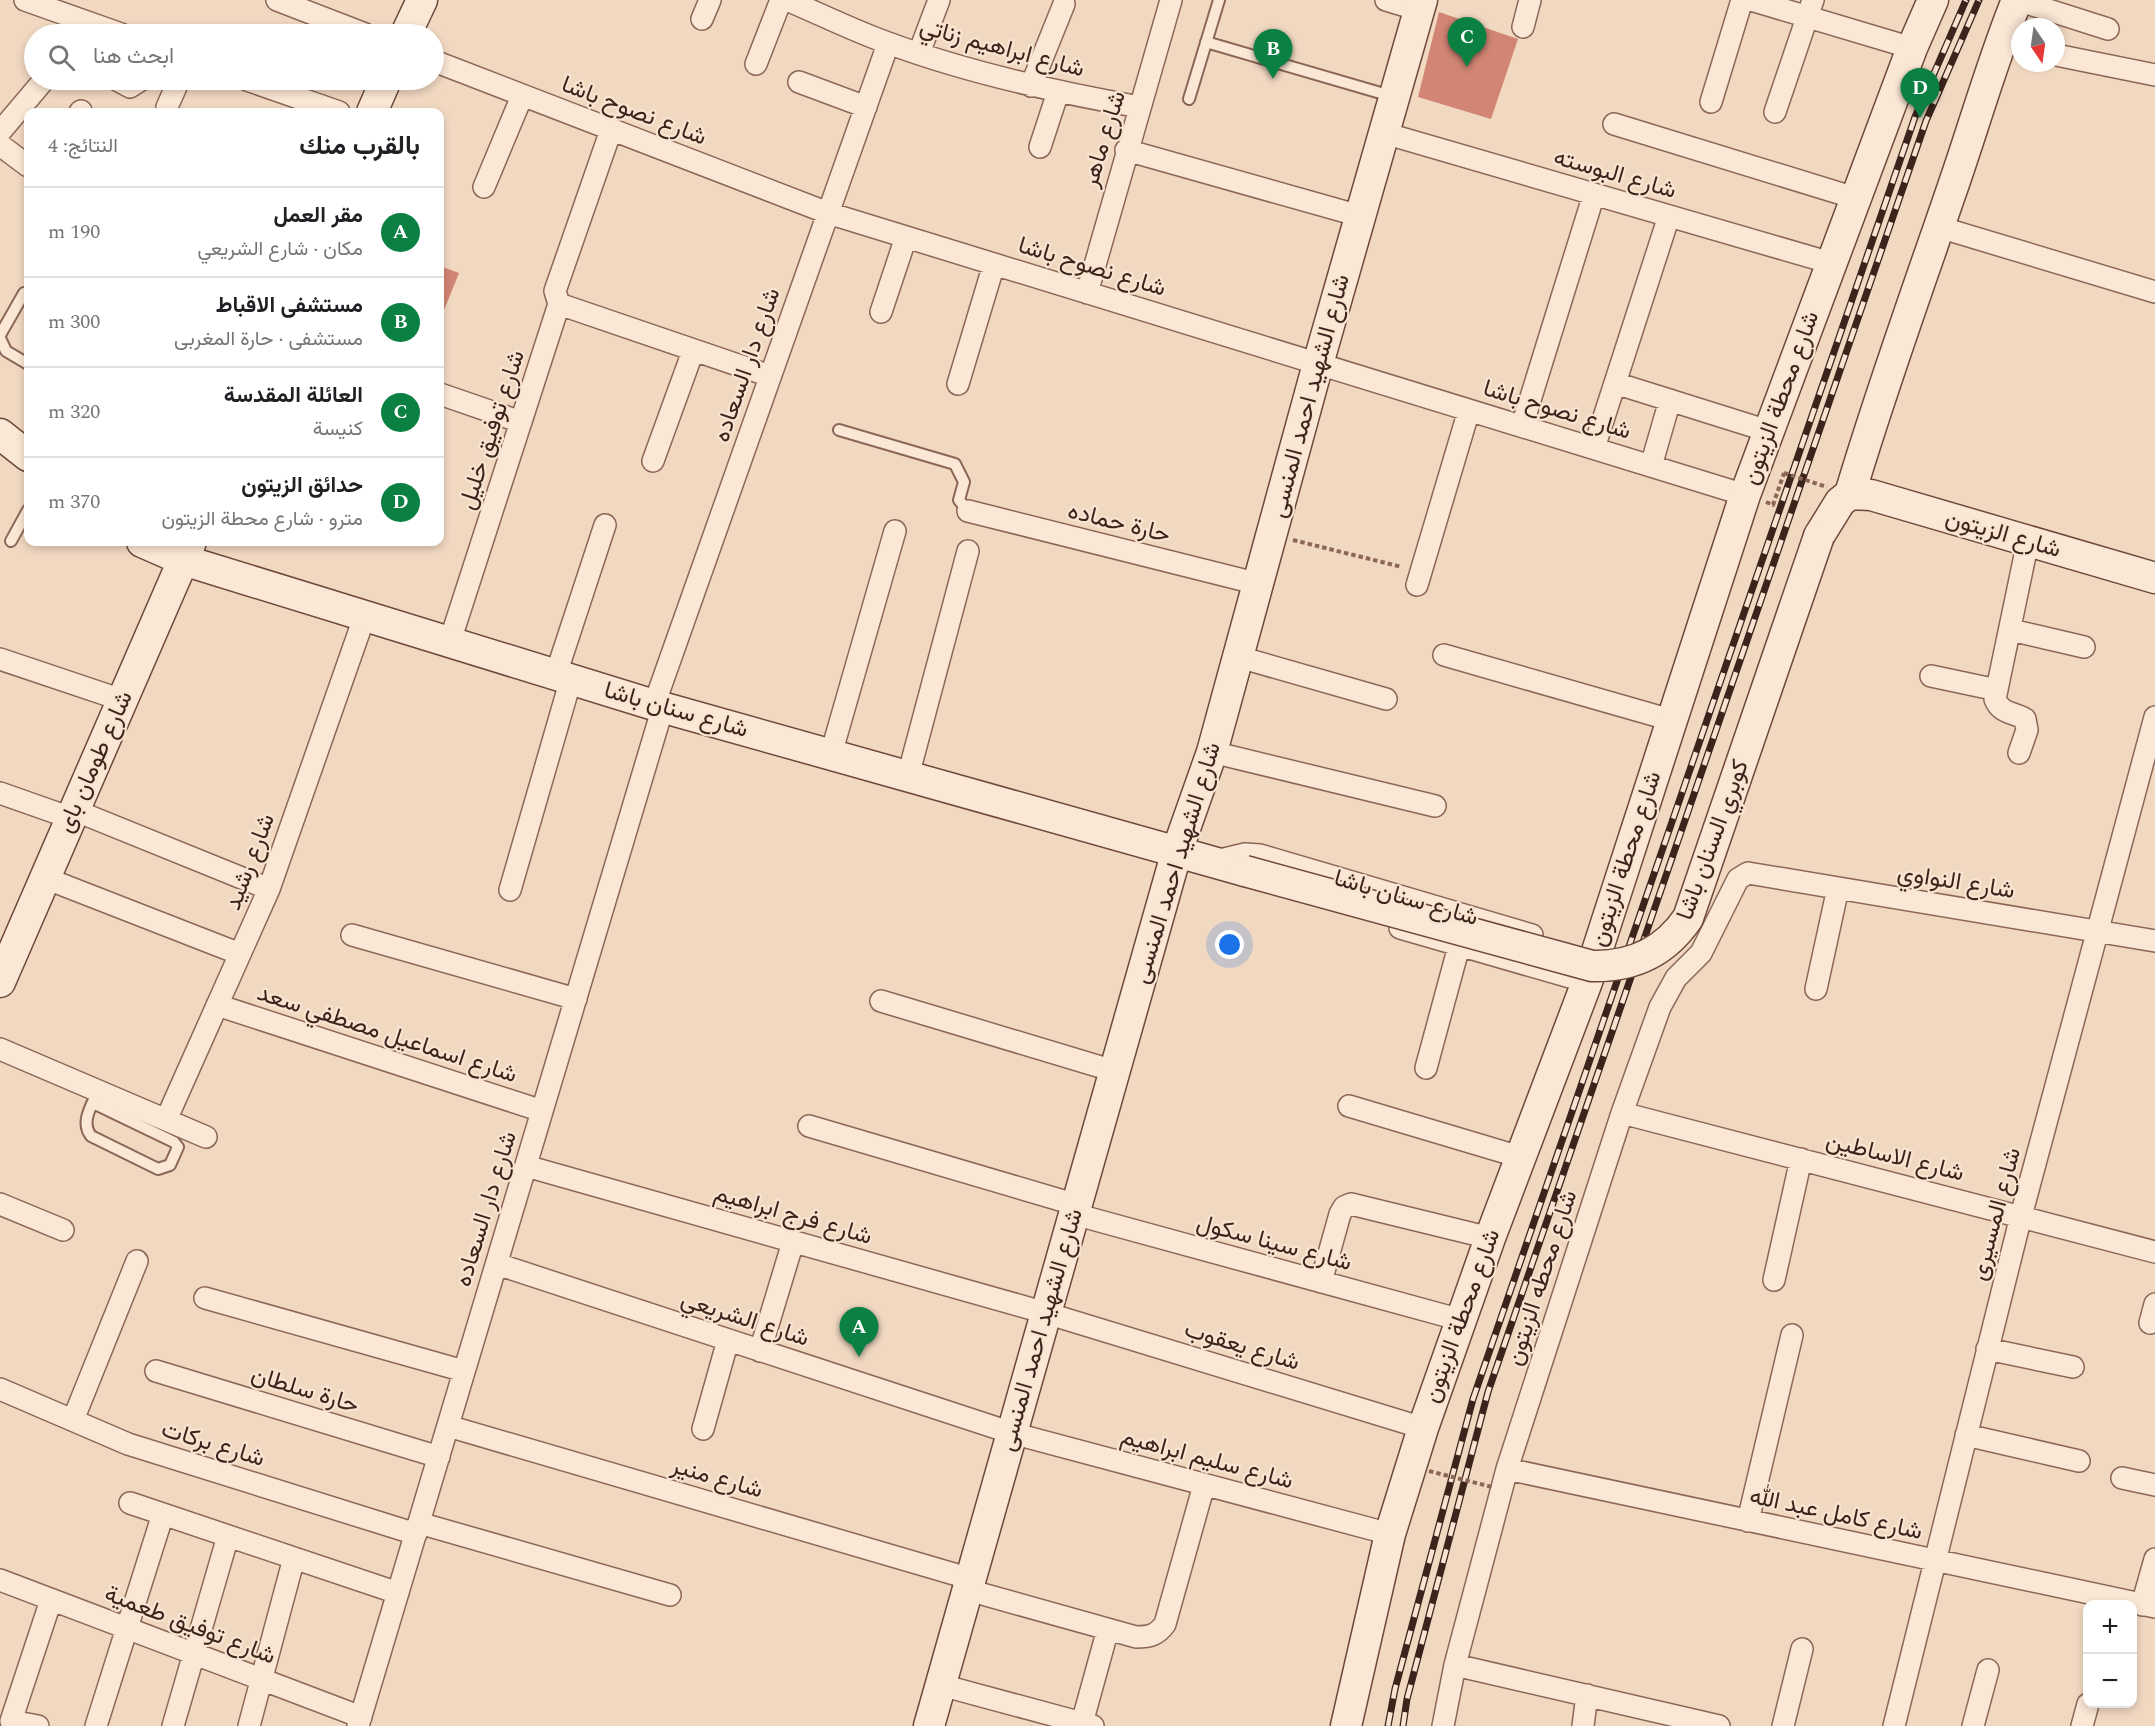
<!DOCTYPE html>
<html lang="ar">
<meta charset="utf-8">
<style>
:root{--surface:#fff;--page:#f6f6f6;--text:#202124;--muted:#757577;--line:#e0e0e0;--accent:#0b8043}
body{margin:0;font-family:Spectral,Vazirmatn,serif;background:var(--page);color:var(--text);direction:rtl}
.controls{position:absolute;right:18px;bottom:18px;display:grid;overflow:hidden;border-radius:12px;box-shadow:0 3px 9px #0003}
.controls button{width:54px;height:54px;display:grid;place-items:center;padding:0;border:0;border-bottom:2px solid var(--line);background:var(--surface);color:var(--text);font:30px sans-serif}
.compass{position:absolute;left:2011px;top:18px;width:54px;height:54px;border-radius:50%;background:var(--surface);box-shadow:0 3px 9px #0003;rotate:167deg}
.you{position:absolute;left:1230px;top:945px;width:21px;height:21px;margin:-15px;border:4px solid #fff;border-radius:50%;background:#1a73e8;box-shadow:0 0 0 9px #1a73e833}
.badge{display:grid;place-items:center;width:39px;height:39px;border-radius:50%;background:var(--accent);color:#fff;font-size:20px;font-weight:700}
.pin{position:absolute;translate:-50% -50px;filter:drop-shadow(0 2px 3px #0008)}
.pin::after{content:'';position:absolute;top:32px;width:21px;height:18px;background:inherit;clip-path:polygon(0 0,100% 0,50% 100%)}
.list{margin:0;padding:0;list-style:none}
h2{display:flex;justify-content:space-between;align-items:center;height:78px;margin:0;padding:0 24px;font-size:26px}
h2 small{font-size:20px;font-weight:400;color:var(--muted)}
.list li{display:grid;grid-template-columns:39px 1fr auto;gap:18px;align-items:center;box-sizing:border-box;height:90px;padding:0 24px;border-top:2px solid var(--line)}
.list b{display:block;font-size:22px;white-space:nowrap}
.list p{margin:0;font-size:20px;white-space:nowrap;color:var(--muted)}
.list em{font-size:20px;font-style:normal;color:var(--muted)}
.icon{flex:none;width:33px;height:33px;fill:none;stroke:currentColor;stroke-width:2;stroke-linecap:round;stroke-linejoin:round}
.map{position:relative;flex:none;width:2155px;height:1726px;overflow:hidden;direction:ltr}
.search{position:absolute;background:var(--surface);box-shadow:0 3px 9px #0003;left:24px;top:24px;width:420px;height:66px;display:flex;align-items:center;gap:15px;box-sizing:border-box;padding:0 21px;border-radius:33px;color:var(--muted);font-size:22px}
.panel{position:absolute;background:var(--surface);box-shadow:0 3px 9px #0003;left:24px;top:108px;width:420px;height:438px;border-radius:12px;direction:rtl}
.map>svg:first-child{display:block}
.building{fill:#d28574}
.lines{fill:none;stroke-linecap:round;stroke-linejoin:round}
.lane-casing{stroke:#8c6757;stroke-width:14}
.street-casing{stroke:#8c6757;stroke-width:24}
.secondary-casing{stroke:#6e483a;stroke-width:33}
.path{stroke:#8c6757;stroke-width:4;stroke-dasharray:4.5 3;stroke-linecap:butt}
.lane{stroke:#fbe7d5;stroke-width:10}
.street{stroke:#fbe7d5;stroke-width:21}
.secondary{stroke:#fbe7d5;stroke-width:30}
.rail-casing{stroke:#3b241c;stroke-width:7}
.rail{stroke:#f8e4d1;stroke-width:4.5;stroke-dasharray:14;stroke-linecap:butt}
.secondary-bridge-casing{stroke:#6e483a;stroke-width:33;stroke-linecap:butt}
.path-bridge{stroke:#8c6757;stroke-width:4;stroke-dasharray:4.5 3;stroke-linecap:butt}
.secondary-bridge{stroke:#fbe7d5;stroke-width:30}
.labels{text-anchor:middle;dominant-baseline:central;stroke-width:4.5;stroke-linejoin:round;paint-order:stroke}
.street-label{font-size:24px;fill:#3b241c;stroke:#f8e4d1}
</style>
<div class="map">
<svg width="2155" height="1726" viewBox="0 0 2155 1726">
<rect width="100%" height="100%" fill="#f1d8c1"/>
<path class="building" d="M1439 12 1518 39 1491 119 1418 97Z
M440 266 459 273 440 320Z"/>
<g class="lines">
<g class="lane-casing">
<path id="lane" d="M1206 42 1391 96
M1189 99 1219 0
M0 335 24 293
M0 338 6 351 28 364
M839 430 955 464 964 482 959 500 968 511
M11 541 28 510
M93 1103 174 1142 178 1147 170 1165 158 1169 91 1136C80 1122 92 1105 98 1091"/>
</g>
<g class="street-casing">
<path id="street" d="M25 0 121 34
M277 0 365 34
M787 0C820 14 854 31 888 43 969 73 1055 92 1140 107
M1386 0 1419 10
M1751 0 1912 48
M2017 0 2108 29
M702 19 710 0
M1523 27 1530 0
M919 53 939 0
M2056 55 2155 75
M434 61 828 213 1745 495
M756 64 781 0
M117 80 130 87 141 80
M247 80 339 112
M799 82 866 107
M1031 86 1064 4
M1711 102 1742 0
M167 107 179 80
M80 112 81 111
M1775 112 1813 0
M1614 124 1855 198
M611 130 555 291 559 304 770 376
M0 132 44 80
M1384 133 1831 263
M0 145 28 166
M1040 147 1058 92
M1126 150 1360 216
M484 187 522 96
M1939 227 2155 292
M1087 293 1171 0
M881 312 906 237
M1615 383 1768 431
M958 384 994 264
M440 394 521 422
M1522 426 1594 194
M1594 448 1669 216
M653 461 693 351
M1651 466 1670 400
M968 511 1259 584
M1417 585 1469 410
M2011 630 2084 647
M450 641 559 304
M1444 655 1671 720
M1239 657 1386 699
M0 659 122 700
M556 674 605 525
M1931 676 1997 690
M654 705 888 44
M1212 752 1435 806
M2019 753 2027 730 2025 719C2013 712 2001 714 1995 699L2028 541
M831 754 895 531
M908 776 968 551
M0 793 71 818
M74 810 269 889
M1216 861 1245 854 1260 855 1532 935
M45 878 240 954
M510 890 571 679
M1400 928 1587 982
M352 935 576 999
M1816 989 1838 888
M881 1001 1114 1071
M217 1005 542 1111
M0 1049 206 1137
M1426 1068 1459 946
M1349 1106 1520 1157
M1622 1113 2155 1252
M166 1120 269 889 365 615
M809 1126 1077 1205
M526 1166 1046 1313 1423 1428
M0 1204 63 1230
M1074 1214 1461 1320
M497 1264 1012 1433 1390 1534
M1774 1280 1801 1159
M1321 1282 1340 1214 1344 1207 1351 1204 1490 1238
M205 1298 464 1371
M2150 1323 2155 1304
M1987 1349 2073 1367
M760 1351 793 1242
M156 1371 439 1457
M0 1389 128 1444 416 1534
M73 1420 137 1261
M448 1426 971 1579
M703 1429 728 1340
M1966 1435 2079 1461
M1507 1469 2155 1607
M2122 1478 2155 1485
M130 1503 398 1593
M1748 1521 1792 1335
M419 1523 670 1595
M0 1580 361 1717
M968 1590 1136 1637C1150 1637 1157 1635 1165 1624L1204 1485
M2142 1605 2155 1559
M1455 1665 1719 1726
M941 1685 1093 1726
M1082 1723 1108 1629
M38 1726 11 1721 51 1600
M96 1726 163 1514
M173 1726 228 1536
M249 1726 294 1558
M358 1726 663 707
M1443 1726 1455 1665 1507 1469 1622 1113 1660 1007 1676 978 1701 953 1738 879 1748 873 2155 941
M1583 1726 1587 1695
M1783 1726 1802 1649
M1894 1726 2021 1216 2155 717
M1973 1726 1988 1670
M2082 1726 2088 1704"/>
</g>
<g class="secondary-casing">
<path id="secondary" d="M406 34 422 0
M372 112 386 80
M0 434 28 456
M1850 494C1880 393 1916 294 1950 195 1973 130 1991 64 2017 0
M1850 494 1871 495 2155 578
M1819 536 1840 502 1850 494
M142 542 183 560 654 705 1245 871
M0 982 191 542
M929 1726 1177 851 1212 752 1318 364 1422 0
M1346 1726 1390 1534 1423 1428 1490 1238 1587 982 1745 495 1912 48 1933 0"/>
</g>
<path class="path" d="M1766 502 1773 505 1784 473
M1293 540 1402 567"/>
<use href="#lane" class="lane"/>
<use href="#street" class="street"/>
<use href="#secondary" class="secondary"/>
<g class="rail-casing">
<path id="rail" d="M1388 1726 1395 1689 1473 1399 1915 117 1966 0
M1403 1726 1407 1699 1488 1392 1926 121 1979 0"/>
</g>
<use href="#rail" class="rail"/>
<g class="secondary-bridge-casing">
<path id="secondary-bridge" d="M1245 871 1592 966C1633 967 1665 952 1688 918L1819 536"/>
</g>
<path class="path-bridge" d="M1784 473 1827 487
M1429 1471 1492 1487"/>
<use href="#secondary-bridge" class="secondary-bridge"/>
</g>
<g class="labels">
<g class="street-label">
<text transform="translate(1002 48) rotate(15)">شارع ابراهيم زناتي</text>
<text transform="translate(634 111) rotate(21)">شارع نصوح باشا</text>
<text transform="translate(1104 139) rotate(-73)">شارع ماهر</text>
<text transform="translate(1615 174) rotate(16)">شارع البوسته</text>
<text transform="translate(1092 267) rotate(17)">شارع نصوح باشا</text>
<text transform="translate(747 365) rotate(-71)">شارع دار السعاده</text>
<text transform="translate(1310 396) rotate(-75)">شارع الشهيد احمد المنسى</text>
<text transform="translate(1781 398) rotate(-70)">شارع محطة الزيتون</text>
<text transform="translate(1557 410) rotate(17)">شارع نصوح باشا</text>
<text transform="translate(492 430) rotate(-72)">شارع توفيق خليل</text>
<text transform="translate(1119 523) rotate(14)">حارة حماده</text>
<text transform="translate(2003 534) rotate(16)">شارع الزيتون</text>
<text transform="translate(676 710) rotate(16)">شارع سنان باشا</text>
<text transform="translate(95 762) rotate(-66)">شارع طومان باى</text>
<text transform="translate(1713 840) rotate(-70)">كوبري السنان باشا</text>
<text transform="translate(1626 859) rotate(-72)">شارع محطة الزيتون</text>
<text transform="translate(250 862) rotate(-69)">شارع رشيد</text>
<text transform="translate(1177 863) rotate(-73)">شارع الشهيد احمد المنسى</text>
<text transform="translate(1956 882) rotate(9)">شارع النواوي</text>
<text transform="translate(1406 898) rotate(16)">شارع سنان باشا</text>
<text transform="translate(387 1034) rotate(18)">شارع اسماعيل مصطفي سعد</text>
<text transform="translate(1895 1157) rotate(14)">شارع الاساطين</text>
<text transform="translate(486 1209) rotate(-73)">شارع دار السعاده</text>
<text transform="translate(1996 1214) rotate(-75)">شارع المسيرى</text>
<text transform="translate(793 1215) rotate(16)">شارع فرج ابراهيم</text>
<text transform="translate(1274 1243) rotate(15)">شارع سينا سكول</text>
<text transform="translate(1542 1278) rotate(-72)">شارع محطه الزيتون</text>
<text transform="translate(1462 1316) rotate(-70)">شارع محطة الزيتون</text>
<text transform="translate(745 1319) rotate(18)">شارع الشريعي</text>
<text transform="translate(1041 1330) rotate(-74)">شارع الشهيد احمد المنسى</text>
<text transform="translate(1242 1346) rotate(17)">شارع يعقوب</text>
<text transform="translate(305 1390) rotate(17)">حارة سلطان</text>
<text transform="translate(213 1444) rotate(17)">شارع بركات</text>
<text transform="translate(1207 1459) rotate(15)">شارع سليم ابراهيم</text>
<text transform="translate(717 1478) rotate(16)">شارع منير</text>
<text transform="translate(1836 1514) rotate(12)">شارع كامل عبد الله</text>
<text transform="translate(190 1625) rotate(21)">شارع توفيق طعمية</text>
</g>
</g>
</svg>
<div class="controls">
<button>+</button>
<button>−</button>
</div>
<svg class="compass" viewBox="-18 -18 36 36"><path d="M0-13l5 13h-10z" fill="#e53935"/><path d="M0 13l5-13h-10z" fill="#757577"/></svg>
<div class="you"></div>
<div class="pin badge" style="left:859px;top:1357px">A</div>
<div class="pin badge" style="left:1273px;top:79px">B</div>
<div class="pin badge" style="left:1467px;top:67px">C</div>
<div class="pin badge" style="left:1920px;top:118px">D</div>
<div class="search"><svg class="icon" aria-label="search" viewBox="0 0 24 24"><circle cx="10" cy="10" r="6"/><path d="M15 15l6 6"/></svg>ابحث هنا</div>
<section class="panel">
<h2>بالقرب منك<small>النتائج: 4</small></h2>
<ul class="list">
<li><span class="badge">A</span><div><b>مقر العمل</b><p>مكان · شارع الشريعي</p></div><em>190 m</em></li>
<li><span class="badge">B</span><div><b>مستشفى الاقباط</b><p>مستشفى · حارة المغربى</p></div><em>300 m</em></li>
<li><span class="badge">C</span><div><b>العائلة المقدسة</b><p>كنيسة</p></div><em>320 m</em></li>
<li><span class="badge">D</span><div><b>حدائق الزيتون</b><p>مترو · شارع محطة الزيتون</p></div><em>370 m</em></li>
</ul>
</section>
</div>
